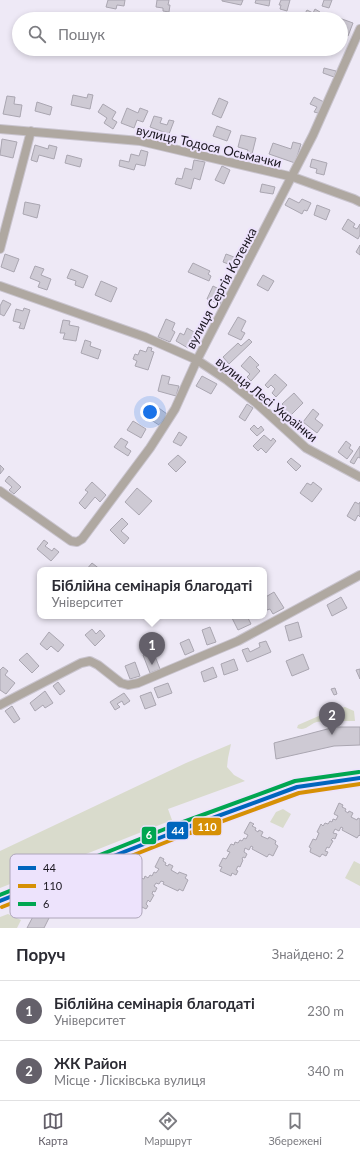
<!DOCTYPE html>
<html lang="uk">
<meta charset="utf-8">
<style>
:root{--surface:#fff;--page:#f7f7f7;--text:#2b2b33;--muted:#7c7c81;--line:#e1e1e2;--accent:#64606a}
body{margin:0;font-family:Lato,sans-serif;background:var(--page);color:var(--text)}
.you{position:absolute;left:150px;top:412px;width:14px;height:14px;margin:-10px;border:3px solid #fff;border-radius:50%;background:#1a73e8;box-shadow:0 0 0 6px #1a73e833}
.badge{display:grid;place-items:center;width:26px;height:26px;border-radius:50%;background:var(--accent);color:#fff;font-size:13px;font-weight:700}
.pin{position:absolute;translate:-50% -33px;filter:drop-shadow(0 1px 2px #0008)}
.pin::after{content:'';position:absolute;top:21px;width:14px;height:12px;background:inherit;clip-path:polygon(0 0,100% 0,50% 100%)}
.popup{position:absolute;left:37px;top:567px;width:230px;height:52px;box-sizing:border-box;display:grid;place-content:center;border-radius:8px;background:var(--surface);filter:drop-shadow(0 1px 3px #0005);font-size:13px;white-space:nowrap;color:var(--muted)}
.popup b{font-size:15px;color:var(--text)}
.popup::after{content:'';position:absolute;left:50%;top:100%;margin-left:-8px;border:8px solid transparent;border-top-color:var(--surface)}
.list{margin:0;padding:0;list-style:none}
h2{display:flex;justify-content:space-between;align-items:center;height:52px;margin:0;padding:0 16px;font-size:17px}
h2 small{font-size:13px;font-weight:400;color:var(--muted)}
.list li{display:grid;grid-template-columns:26px 1fr auto;gap:12px;align-items:center;box-sizing:border-box;height:60px;padding:0 16px;border-top:1px solid var(--line)}
.list b{display:block;font-size:15px;white-space:nowrap}
.list p{margin:0;font-size:13px;white-space:nowrap;color:var(--muted)}
.list em{font-size:13px;font-style:normal;color:var(--muted)}
.icon{flex:none;width:22px;height:22px;fill:none;stroke:currentColor;stroke-width:2;stroke-linecap:round;stroke-linejoin:round}
.map{position:relative;flex:none;width:360px;height:928px;overflow:hidden}
.search{position:absolute;background:var(--surface);box-shadow:0 2px 6px #0003;left:12px;right:12px;top:12px;height:44px;display:flex;align-items:center;gap:10px;box-sizing:border-box;padding:0 14px;border-radius:22px;color:var(--muted);font-size:15px}
.sheet{height:172px;background:var(--surface)}
nav{display:flex;justify-content:space-around;align-items:center;box-sizing:border-box;height:56px;border-top:1px solid var(--line);background:var(--surface);font-size:11px;color:var(--muted)}
nav a{display:grid;justify-items:center;gap:2px}
nav .on{color:var(--accent)}
.map>svg:first-child{display:block}
.green{fill:#d9dbcc}
.building{fill:#cecad4;stroke:#aaa6b1}
.lines{fill:none;stroke-linecap:round;stroke-linejoin:round}
.street-casing{stroke:#c9c4ce;stroke-width:10}
.secondary-casing{stroke:#c9c4ce;stroke-width:13}
.street{stroke:#afa8a1;stroke-width:8}
.secondary{stroke:#afa8a1;stroke-width:11}
.bus-1-casing{stroke:#ede3fc;stroke-width:7}
.bus-2-casing{stroke:#ede3fc;stroke-width:7}
.bus-3-casing{stroke:#ede3fc;stroke-width:7}
.bus-1{stroke:#0065bd;stroke-width:4}
.bus-2{stroke:#d69005;stroke-width:4}
.bus-3{stroke:#00a651;stroke-width:4}
.labels{text-anchor:middle;dominant-baseline:central;stroke-width:4;stroke-linejoin:round;paint-order:stroke}
.street-label{font-size:13px;fill:#1a161f;stroke:#ede3fc}
.key{fill:#ede3fc;stroke:#aea6ba;stroke-width:1}
.key-label{font-size:11px;fill:#1a161f}
.line-badge{stroke:#ede3fc;stroke-width:1.5}
.badge-label{font-size:11px;text-anchor:middle;font-weight:bold;fill:#fff}
</style>
<div class="map">
<svg width="360" height="928" viewBox="0 0 360 928">
<rect width="100%" height="100%" fill="#eee9f6"/>
<path class="green" d="M345 707 354 711 355 721H342L338 709Z
M321 715H339L341 721C333 722 321 720 314 723 308 726 305 731 297 728L298 725Z
M231 744 228 758 227 767 234 775 245 781 168 809 172 820 0 888V851L186 763Z
M283 809 291 814 283 828 270 822 276 812Z
M354 861 360 864V886L345 878Z
M8 914 21 920 17 928H0V917Z"/>
<path class="building" d="M108 0H125L124 6 117 5 116 9 106 7Z
M157 0H169L168 5H170L169 12 163 11V8L156 7Z
M222 0H243L241 5 222 1Z
M256 0H270L269 6 255 3Z
M281 0H290L287 11 280 9 281 5H279Z
M324 0H332L329 8 322 6Z
M315 9 320 12 317 19H307L303 17 307 10 313 13Z
M331 15 353 23 348 36 343 34 345 30 341 28V19H329Z
M324 68 336 71 334 77 323 73Z
M88 94 93 95 90 109 71 105 73 95 87 98Z
M7 96 15 97 14 104 22 105 20 117 3 114Z
M314 97 324 102 318 113 314 112 317 107 310 104Z
M219 98 228 102 221 118 212 114Z
M37 102 52 107 50 115 35 111Z
M103 104 116 112 112 119 117 122 113 129 104 123 107 118 98 112Z
M127 108 138 113 140 108 148 111 143 122 137 120 134 128 121 123Z
M154 116 162 118 160 123 167 125 169 120 174 121 169 134 150 127Z
M217 126 231 131 227 141 213 136Z
M241 135 256 138 252 154 247 153 248 150 238 147Z
M2 139 17 142 13 158 0 155Z
M293 142 301 144 295 163 269 154 273 143 291 149Z
M35 145 48 149 49 145 57 147 54 159 39 155 37 162 31 160Z
M141 150 148 152 145 166 136 164 134 170 119 166 120 160 129 162 131 154 139 156Z
M67 155 82 159 80 167 65 163Z
M312 159 327 163 324 175 316 173 317 169 310 167Z
M194 160 205 162 200 180 194 178 191 189 175 184 177 178 182 179 185 168 192 170Z
M222 166 230 170 224 184 215 180Z
M262 184 275 187 273 194 260 192Z
M289 198 299 203 302 199 311 203 307 211 304 210 302 214 285 205Z
M25 202 40 205 37 218 23 214Z
M317 205 330 210 326 220 314 215Z
M348 219 355 224 353 227 357 229 360 224V235L358 239 342 229Z
M360 245V255L356 252Z
M5 254 19 259 14 272 1 267Z
M226 254 242 260 239 268 223 262Z
M193 263 210 271 208 274 211 276 209 281 188 272Z
M35 266 44 269 41 275 51 279 47 290 38 287 40 282 30 278Z
M71 269 88 276 83 288 75 285 76 281 67 278Z
M263 275 274 281 268 291 257 285Z
M101 281 117 288 111 302 95 295Z
M213 286 225 292 220 304 207 299Z
M3 300 11 304 4 316 0 314V306Z
M24 308 30 310 24 329 19 328 21 323 13 321 16 309 23 311Z
M238 317 246 321 241 331 245 333 241 340 228 334Z
M166 319 175 323 172 330 175 332 170 342 158 337Z
M63 320 70 321 69 325 79 327 76 341 63 339 65 333H60Z
M187 328 201 336 195 347 190 344 188 348 176 341 180 333 184 335Z
M249 339 252 342 229 364 223 357 238 343 241 346Z
M85 340 91 342 90 346 101 350 98 359 81 353Z
M148 347 152 348 151 351 154 352 148 370 135 366 137 361 133 359 135 354 138 355 140 350 146 352Z
M250 356 259 365 256 367 260 371 251 381 247 377 250 374 241 366Z
M275 374 287 385 276 397 272 393 275 389 271 385 268 388 265 385Z
M162 375 170 377 168 384 179 386 176 396 158 391Z
M202 376 217 384 211 394 196 386Z
M294 393 303 403 289 417 282 410 285 407 282 404Z
M247 404 253 408 245 421 239 417Z
M156 406 167 414 159 425 148 418Z
M313 409 319 414 315 419 323 425 317 433 303 422Z
M133 421 146 429 141 438 127 430Z
M254 425 258 429 261 426 264 430 257 436 250 429Z
M179 432 187 437 181 446 173 442Z
M264 435 271 441 273 438 276 441 266 453 261 448 258 451 253 446Z
M121 438 128 442 125 447 131 451 128 456 114 447Z
M346 441 351 445 349 448 353 451 347 459 338 452Z
M360 446V458L358 457 354 464 350 462Z
M178 455 186 462 176 472 168 464Z
M291 458 301 466 296 471 287 462Z
M0 465 4 469 0 474Z
M9 476 21 487 14 494 9 490 12 487 5 481Z
M92 482 106 495 100 502 95 497 85 509 79 503 88 492 85 490Z
M313 482 322 489 312 502 300 493 307 483 311 485Z
M137 488 152 501 139 515 125 502Z
M355 502 359 504 360 502V517L358 515 355 521 347 516Z
M122 518 128 524 121 531 129 538 124 544 110 530Z
M44 540 48 543 45 546 52 551 54 548 59 552 51 561 37 549Z
M92 563 101 570H86Z
M274 592 284 608 273 614 270 609 264 611V598Z
M341 597 347 608 332 616 327 605Z
M231 616H247L251 624 238 630Z
M298 622 302 637 289 641 285 626Z
M210 627 216 642 207 645 202 630Z
M92 629 96 634 100 630 105 636 95 646 85 635Z
M49 632 64 645 58 652 51 646 47 650 40 644Z
M189 639 194 651 185 655 180 643Z
M266 641 271 652 247 662 242 650 248 648 250 652 260 647 259 643Z
M153 651 160 669 150 673 143 655Z
M27 653 39 666 32 673 19 660Z
M303 654 309 669 292 676 286 661Z
M234 659 238 670 224 675 221 664Z
M135 662 140 676 130 679 125 666Z
M3 667 8 671 5 675 15 683 6 694 0 690V670Z
M213 667 217 677 204 682 201 672Z
M360 669V679L356 670Z
M58 682 65 691 60 695 53 686Z
M168 683 172 693 158 698 154 688Z
M335 688 337 694 334 695 331 689Z
M45 691 53 703 45 708 43 705 35 711 30 703Z
M151 692 156 705 145 709 140 696Z
M124 693 130 701 124 705 122 701 117 704 120 707 115 710 110 702Z
M12 706 20 719 14 723 5 711Z
M335 727H360V745L334 746 276 759 274 743Z
M339 803 343 805 342 807 346 809 345 811 348 813 349 811 353 813 351 817 357 820 358 818 360 819V836L359 835 357 838 342 830 343 828 341 827 339 831 335 829 333 833 337 834 335 839 333 838 331 840 333 841 329 848 327 847 325 851 328 852 326 856 322 854 320 857 310 852 311 848 309 847 313 839 316 840 319 833 317 832 321 824 323 826 325 823 328 824 330 821 332 822 333 819 336 820 338 816 334 814Z
M250 822 254 824 252 826 256 828 255 830 258 832 259 830 263 832 261 836 268 839 269 837 276 841 275 844 278 846 273 856 269 854 267 857 252 849 253 847 251 846 249 850 245 848 244 852 247 854 245 858 243 857 242 859 243 860 240 867 238 866 236 870 238 871 236 875 232 873 231 876 220 871 222 867 219 866 223 858 226 859 230 852 227 851 231 844 234 845 235 842 238 843 240 840 242 841 244 838 246 839 248 835 244 833Z
M160 857 164 859 163 861 166 863 165 865 168 866 169 864 173 866 171 870 178 874 179 872 187 875 185 878 188 880 183 891 179 889 178 891 163 884 164 882 161 881 159 884 156 883 154 886 157 888 155 892 153 891 152 894 154 895 150 902 148 900 146 904 148 906 146 909 142 907 141 911 130 905 132 902 129 900 134 892 136 894 140 887 137 885 141 878 144 879 145 876 148 878 150 875 152 876 154 872 156 873 159 869 155 867Z
M38 907 51 914 44 928H27Z"/>
<g class="lines">
<g class="street-casing">
<path id="street" d="M0 129 140 141 293 177 354 199 360 202
M0 249 31 131
M0 286 145 337 197 360 227 380 255 402 306 448 360 477
M0 491 71 541 77 542 82 539 150 448 175 409 197 360 313 135 360 29
M0 705 81 663 90 661 98 665 121 683 128 685 138 683 238 641 360 575"/>
</g>
<g class="secondary-casing">
<path id="secondary" d="M0 901 177 831 297 787 326 782 360 778"/>
</g>
<use href="#street" class="street"/>
<use href="#secondary" class="secondary"/>
<g class="bus-1-casing">
<path id="bus-1" d="M0 901 177 831 297 787 360 778"/>
</g>
<g class="bus-2-casing">
<path id="bus-2" d="M2 907 179 837 299 793 360 784"/>
</g>
<g class="bus-3-casing">
<path id="bus-3" d="M0 895 175 825 295 781 359 772"/>
</g>
<use href="#bus-1" class="bus-1"/>
<use href="#bus-2" class="bus-2"/>
<use href="#bus-3" class="bus-3"/>
</g>
<g class="labels">
<g class="street-label">
<text transform="translate(209 146) rotate(13)">вулиця Тодося Осьмачки</text>
<text transform="translate(221 288) rotate(-62)">вулиця Сергія Котенка</text>
<text transform="translate(267 399) rotate(39)">вулиця Лесі Українки</text>
</g>
</g>
<rect x="10" y="854" width="132" height="64" rx="6" class="key"/>
<rect x="18" y="866" width="18" height="4" fill="#0065bd"/>
<rect x="18" y="884" width="18" height="4" fill="#d69005"/>
<rect x="18" y="902" width="18" height="4" fill="#00a651"/>
<g class="key-label">
<text x="43" y="872">44</text>
<text x="43" y="890">110</text>
<text x="43" y="908">6</text>
</g>
<g class="line-badge">
<rect x="192" y="817" width="30" height="19" rx="4" fill="#d69005"/>
<rect x="166" y="821" width="23" height="19" rx="4" fill="#0065bd"/>
<rect x="141" y="826" width="16" height="19" rx="4" fill="#00a651"/>
</g>
<g class="badge-label">
<text x="207" y="831">110</text>
<text x="178" y="835">44</text>
<text x="149" y="839">6</text>
</g>
</svg>
<div class="you"></div>
<div class="pin badge" style="left:152px;top:665px">1</div>
<div class="popup"><b>Біблійна семінарія благодаті</b>Університет</div>
<div class="pin badge" style="left:332px;top:735px">2</div>
<div class="search"><svg class="icon" aria-label="search" viewBox="0 0 24 24"><circle cx="10" cy="10" r="6"/><path d="M15 15l6 6"/></svg>Пошук</div>
</div>
<section class="sheet">
<h2>Поруч<small>Знайдено: 2</small></h2>
<ul class="list">
<li><span class="badge">1</span><div><b>Біблійна семінарія благодаті</b><p>Університет</p></div><em>230 m</em></li>
<li><span class="badge">2</span><div><b>ЖК Район</b><p>Місце · Лісківська вулиця</p></div><em>340 m</em></li>
</ul>
</section>
<nav>
<a class="on"><svg class="icon" aria-label="map" viewBox="0 0 24 24"><path d="M3 6l6-2 6 2 6-2v14l-6 2-6-2-6 2zM9 4v14M15 6v14"/></svg>Карта</a>
<a><svg class="icon" aria-label="directions" viewBox="0 0 24 24"><path d="M12 3l9 9-9 9-9-9zM9 14v-3h6M13 9l2 2-2 2"/></svg>Маршрут</a>
<a><svg class="icon" aria-label="saved" viewBox="0 0 24 24"><path d="M7 4h10v16l-5-4-5 4z"/></svg>Збережені</a>
</nav>
